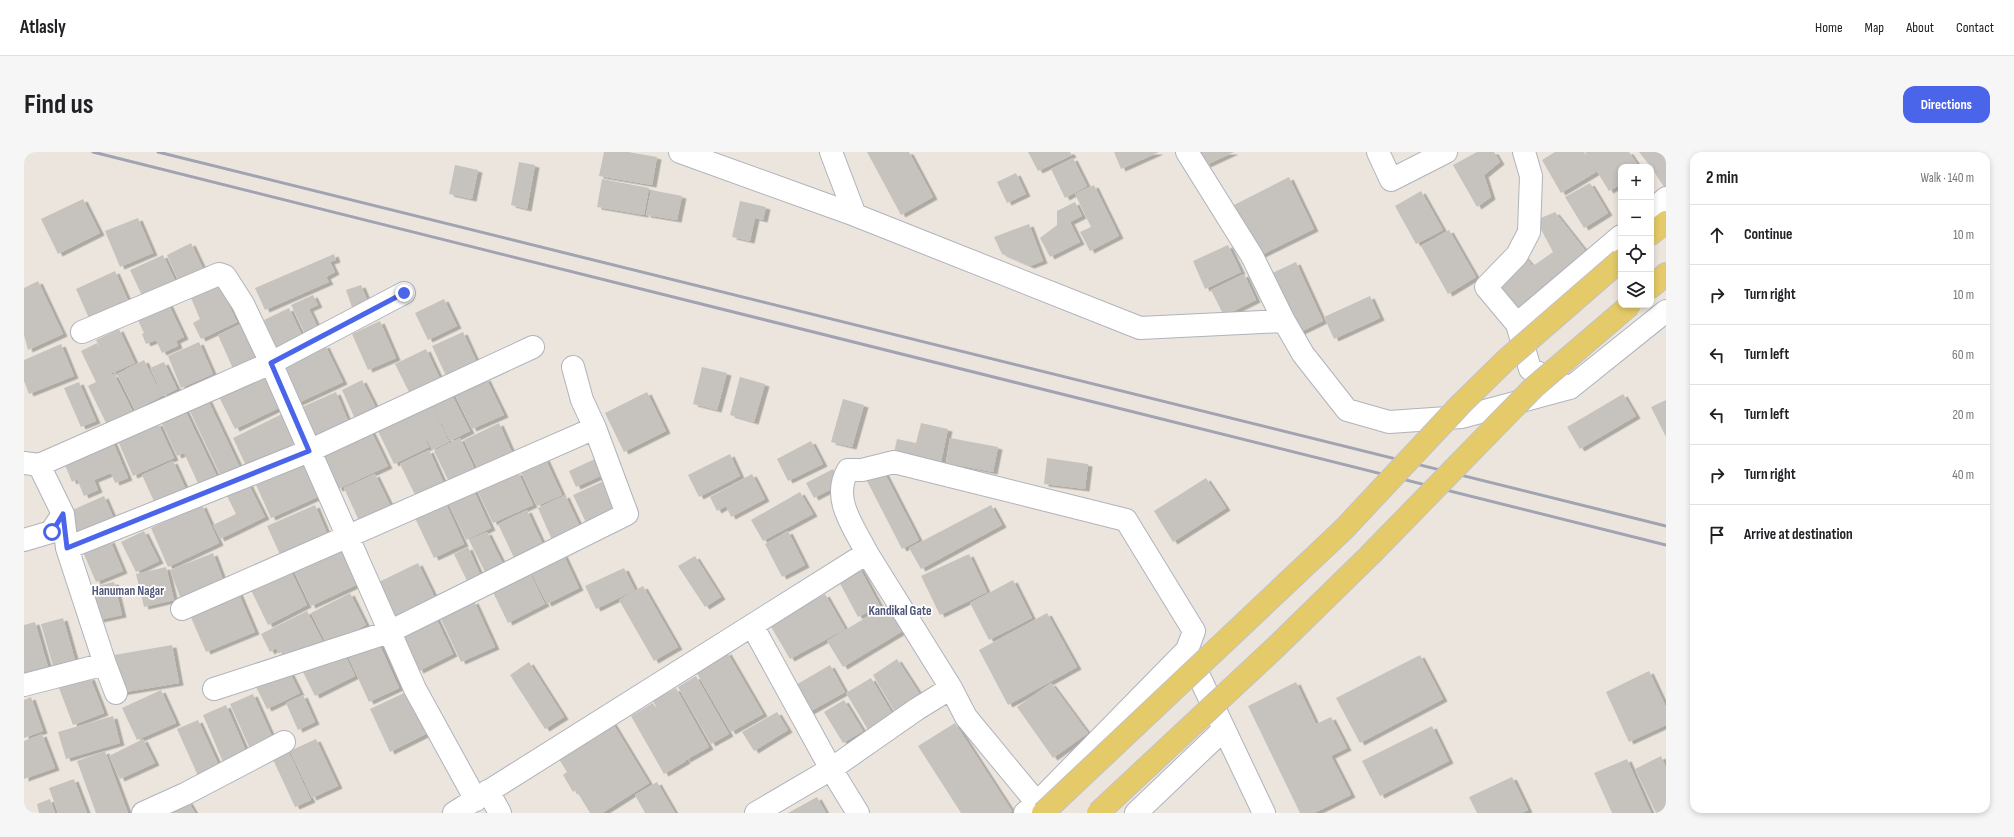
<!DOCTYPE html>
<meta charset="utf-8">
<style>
:root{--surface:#fff;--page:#f6f6f6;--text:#202124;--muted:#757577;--line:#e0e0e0;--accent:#4b65ea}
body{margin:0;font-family:"Sofia Sans Condensed",sans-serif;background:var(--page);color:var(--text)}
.controls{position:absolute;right:12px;top:12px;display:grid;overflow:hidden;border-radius:8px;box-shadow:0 2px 6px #0003}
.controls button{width:36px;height:36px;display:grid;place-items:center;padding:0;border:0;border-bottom:1px solid var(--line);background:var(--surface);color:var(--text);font:20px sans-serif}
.stop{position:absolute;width:12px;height:12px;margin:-9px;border:3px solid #4b65ea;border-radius:50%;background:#fff}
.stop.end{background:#4b65ea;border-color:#fff;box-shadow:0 1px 4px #0008}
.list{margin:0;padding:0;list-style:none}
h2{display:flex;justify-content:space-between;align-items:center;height:52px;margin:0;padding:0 16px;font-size:17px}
h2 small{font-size:13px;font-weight:400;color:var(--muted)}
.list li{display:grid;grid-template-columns:26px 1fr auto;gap:12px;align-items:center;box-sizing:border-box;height:60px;padding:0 16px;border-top:1px solid var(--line)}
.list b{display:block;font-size:15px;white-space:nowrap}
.list em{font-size:13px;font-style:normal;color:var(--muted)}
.icon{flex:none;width:22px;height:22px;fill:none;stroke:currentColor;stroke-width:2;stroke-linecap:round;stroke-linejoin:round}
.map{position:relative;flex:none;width:1642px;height:661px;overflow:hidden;border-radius:12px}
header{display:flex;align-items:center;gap:24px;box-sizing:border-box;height:56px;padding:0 20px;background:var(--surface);border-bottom:1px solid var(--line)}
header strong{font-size:19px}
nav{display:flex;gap:22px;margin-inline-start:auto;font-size:14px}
.intro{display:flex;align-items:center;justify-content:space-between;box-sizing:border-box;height:96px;padding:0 24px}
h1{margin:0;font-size:28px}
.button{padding:10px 18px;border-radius:12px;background:var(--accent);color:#fff;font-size:14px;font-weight:700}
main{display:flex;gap:24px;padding:0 24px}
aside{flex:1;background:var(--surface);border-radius:12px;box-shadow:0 2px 6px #0003}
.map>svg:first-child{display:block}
.building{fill:#c6c2bd;filter:url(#shadow)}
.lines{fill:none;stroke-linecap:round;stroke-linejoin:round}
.minor-casing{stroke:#b0b3bc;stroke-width:24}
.major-casing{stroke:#c3c3c3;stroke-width:24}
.minor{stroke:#fff;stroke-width:22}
.major{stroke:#e4ca69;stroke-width:22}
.rail{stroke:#a0a3b2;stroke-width:3}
.major-bridge-casing{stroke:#c3c3c3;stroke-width:24;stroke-linecap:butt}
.major-bridge{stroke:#e4ca69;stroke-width:22}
.route{stroke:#4b65ea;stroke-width:5}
.labels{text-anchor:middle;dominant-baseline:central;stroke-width:3.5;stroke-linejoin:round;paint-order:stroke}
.neighbourhood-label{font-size:13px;font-weight:bold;fill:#4e5576;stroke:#fff}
</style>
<header>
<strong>Atlasly</strong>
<nav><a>Home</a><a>Map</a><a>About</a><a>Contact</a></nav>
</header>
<div class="intro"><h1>Find us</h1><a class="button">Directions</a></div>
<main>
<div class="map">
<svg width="1642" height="661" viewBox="0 0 1642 661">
<defs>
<filter id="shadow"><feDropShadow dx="4.5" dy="2.5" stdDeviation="0" flood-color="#0004"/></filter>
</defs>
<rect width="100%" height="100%" fill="#ebe5dd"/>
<path class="building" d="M580 0H604L633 5 628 33 575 24Z
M843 0H885L909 45 877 63Z
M1004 0H1046L1048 3 1014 19Z
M1090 0H1135L1097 17Z
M1176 0H1210L1182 13Z
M1453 0H1470L1476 10 1460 23 1467 45 1453 55 1429 13Z
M1531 0H1560L1572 20 1537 41 1518 8Z
M1561 0H1605L1615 15H1597V32L1585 39Z
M1615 0H1642V38L1627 15Z
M1049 6 1063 34 1041 46 1027 17Z
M495 10 511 13 503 57 487 53Z
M431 13 454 18 448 47 425 42Z
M992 21 1002 42 983 51 973 30Z
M1265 25 1290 77 1233 105 1208 54Z
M578 27 625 36 620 63 573 55Z
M1566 31 1584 61 1560 76 1541 45Z
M1070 33 1095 84 1066 99 1056 80 1067 75 1051 42Z
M627 38 658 44 653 68 622 63Z
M1397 39 1419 78 1392 92 1371 54Z
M59 47 76 81 34 102 17 67Z
M716 49 742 55 739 68 731 66 726 89 708 85Z
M1051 50 1058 64 1046 70 1056 90 1026 105 1016 86 1033 73V59Z
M1531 60 1564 102 1495 164 1476 133 1500 104 1509 114 1529 100 1512 68Z
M114 66 129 101 96 115 81 79Z
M1005 72 1019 109 1006 114 978 102 970 85Z
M1425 78 1452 125 1424 142 1397 94Z
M167 91 182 123 157 135 143 103Z
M1204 93 1217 120 1181 137 1169 109Z
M310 102 312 108 306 110 311 120 302 125 305 130 241 158 231 136Z
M139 103 154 135 121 150 106 118Z
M1272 110 1299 169 1272 182 1244 123Z
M91 119 107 155 68 173 52 137Z
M1220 122 1232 148 1200 164 1187 138Z
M14 129 39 182 4 198 0 183V136Z
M195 133 213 170 177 187 169 171 176 167 167 146Z
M337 133 346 155 330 161 322 138Z
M289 143 294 153 285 157 296 180 283 186 267 153Z
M1346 144 1356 166 1310 187 1300 165Z
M420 147 433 174 404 188 391 161Z
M144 151 160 185 152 189 154 194 138 201 132 188 122 192 118 182 120 181 113 166Z
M265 156 280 188 254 199 240 168Z
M223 169 239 205 210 219 194 183Z
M356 169 372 206 344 218 328 182Z
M95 177 111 211 88 221 72 188Z
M439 180 454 213 424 228 408 194Z
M175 190 189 222 157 236 144 204Z
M73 191 88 223 90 222 109 260 83 273 64 234 72 230 57 199Z
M37 192 50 224 5 242 0 229V208Z
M301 193 319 230 274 251 256 214Z
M402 197 418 231 388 246 371 212Z
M120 208 138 244 111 258 93 222Z
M140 210 153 237 139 244 126 216Z
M678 215 703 221 693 258 669 252Z
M245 220 261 253 211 277 195 245Z
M716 225 741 232 730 270 706 263Z
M462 226 480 263 448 277 430 241Z
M338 228 353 258 332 269 318 238Z
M55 230 72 269 57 275 40 236Z
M426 239 446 279 426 289 407 249Z
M312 240 327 276 292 291 276 256Z
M623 240 642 279 600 300 581 261Z
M1599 242 1612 264 1556 297 1543 275Z
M182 244 218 320 199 329 163 253Z
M819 247 840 253 828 295 807 290Z
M1642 248V285L1627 255Z
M406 249 425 290 408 298 388 258Z
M159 254 196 331 178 340 160 301 153 304 135 265Z
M388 258 405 295 370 312 352 275Z
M258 262 273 292 223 316 209 286Z
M134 271 150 306 109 324 94 289Z
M475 271 490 305 456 321 440 288Z
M897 271 924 277 916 315 869 305 873 287 892 291Z
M346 277 364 314 314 337 297 301Z
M436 286 453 322 427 334 410 299Z
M926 286 974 295 969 320 922 311Z
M88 288 104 326 91 331 87 321 70 328 74 338 60 344 53 327 48 330 39 308Z
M787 289 799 312 764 329 753 307Z
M405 298 422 336 394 349 376 312Z
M706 302 716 324 675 345 664 323Z
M521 306 538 343 513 354 496 318Z
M573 306 581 322 552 335 545 319Z
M1023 306 1064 312 1061 337 1020 332Z
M149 309 164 342 133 356 118 323Z
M283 310 298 343 247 366 232 333Z
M809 317 817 332 790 346 782 331Z
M494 320 509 353 469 371 453 338Z
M860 320 895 388 878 397 843 329Z
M351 322 369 359 337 373 320 336Z
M728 322 741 347 707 365 702 354 693 359 686 345Z
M1182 326 1202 356 1149 390 1130 359Z
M582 328 597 362 565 377 549 343Z
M224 331 241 365 196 387 189 373 212 362 202 342Z
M449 337 467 376 442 388 423 349Z
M776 340 789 362 739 389 727 368Z
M541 343 557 377 529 390 514 356Z
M80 344 89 365 54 381 44 360Z
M421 350 440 392 410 406 390 364Z
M178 353 195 391 144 415 127 376Z
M291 353 306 388 259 409 243 374Z
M967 353 978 373 897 417 885 396Z
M503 358 521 397 492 410 474 372Z
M120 379 135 409 112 420 97 390Z
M764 379 781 413 758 425 741 392Z
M463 380 480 414 462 422 445 388Z
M86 388 99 419 72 430 59 400Z
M444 395 458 427 445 433 430 402Z
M315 396 332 433 287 454 269 417Z
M189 401 201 433 158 450 146 418Z
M539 402 555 436 523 452 506 418Z
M945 402 963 440 916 463 897 424Z
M671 404 697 445 681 455 654 414Z
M394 411 411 446 371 465 355 430Z
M142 415 150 448 120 455 112 422Z
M835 415 856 454 834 465 813 426Z
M600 416 611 438 572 457 561 434Z
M266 417 283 453 244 473 226 436Z
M505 419 521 452 484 471 468 438Z
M989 428 1008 466 965 488 946 451Z
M90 430 98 463 75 468 68 435Z
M619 434 654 495 630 509 595 448Z
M214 440 231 480 182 500 165 461Z
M326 441 342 473 303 493 287 461Z
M801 442 821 477 766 507 746 473Z
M450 449 471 495 437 510 416 465Z
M866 451 882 477 819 515 803 489Z
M283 459 301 494 261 509 257 500 255 502 252 496 246 500 237 482Z
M1023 461 1053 515 984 553 955 498Z
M411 464 429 502 395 519 377 481Z
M39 466 53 515 31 521 17 472Z
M11 470 24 515 0 522V473Z
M352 485 375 536 345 550 322 500Z
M148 493 155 531 96 541 90 503Z
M703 500 739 562 707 580 671 518Z
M320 501 331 524 291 544 279 520Z
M1396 503 1419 547 1336 591 1312 546Z
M873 507 897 544 871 560 849 523Z
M505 510 540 565 521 577 486 523Z
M806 513 821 540 780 563 765 537Z
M264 517 276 541 243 557 231 533Z
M1625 519 1642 555V573L1605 590 1582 540Z
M672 524 705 582 687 592 654 535Z
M66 525 80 561 49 573 35 536Z
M847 526 869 563 844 578 822 541Z
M1272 530 1292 572 1307 565 1323 596 1307 604 1327 643 1290 661H1276L1224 554Z
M1027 531 1064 581 1029 606 993 555Z
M652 536 685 595 662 608 629 549Z
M137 538 152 571 113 588 98 556Z
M382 540 402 582 366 600 346 557Z
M229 542 250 589 227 599 206 552Z
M279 543 291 570 274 578 262 551Z
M7 545 19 579 0 586V548Z
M820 548 839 579 819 591 800 560Z
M629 551 662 609 640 622 607 564Z
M202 553 222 599 199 610 179 563Z
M753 560 764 578 730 599 718 580Z
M89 564 96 591 42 607 34 580Z
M174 568 196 616 175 626 153 577Z
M588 570 625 631 578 661H566L552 638 549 640 539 623 543 620 533 604Z
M931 571 988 659 985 661H937L894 594Z
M1408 574 1425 609 1356 644 1338 609Z
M18 582 31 616 0 627V589Z
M119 587 131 611 96 627 85 604Z
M292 587 314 634 288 646 266 599Z
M262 594 287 648 271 655 246 601Z
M81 599 104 661H72L53 609Z
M1637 604 1642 616V661H1632L1611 617Z
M1603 607 1627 661H1588L1570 621Z
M1488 625 1504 658 1497 661H1453L1445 645Z
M50 627 63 661H34L25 636Z
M633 630 651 661H621L611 643Z
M793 645 802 661H764Z
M26 647 31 661H15L13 652Z
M164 649 171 661H143Z"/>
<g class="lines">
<g class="minor-casing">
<path id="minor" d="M656 0 831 63 1116 176 1260 169
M807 0 831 63
M1163 0 1228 104 1260 169 1279 202 1323 258 1365 270 1438 265 1546 236
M1354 0 1367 28 1422 0
M1500 0 1507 24 1505 80 1493 103 1462 135 1493 172 1506 217 1546 236 1642 159
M1627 59 1642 46
M1493 172 1597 84
M58 180 195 122 201 124 219 152 247 211 380 141
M0 311 15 313 39 362 27 380 0 388
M15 313 247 211 391 537 452 648
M43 396 285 299 509 195
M843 401C830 375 807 347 824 318H838L870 310 1102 368 1170 479 1163 498 1013 651 1001 661
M158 457 571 276
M729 475 807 617 834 661
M1164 501 1240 661
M81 512 92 541
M0 533 81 512 43 396 39 362
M190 537 365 480 603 362 571 276 558 248 549 215
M464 639 476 661
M119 661 161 642 260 590
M430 661 843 401 927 536 942 565 1013 651
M732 661 807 617 893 557 927 536
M1112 661 1199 578"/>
</g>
<g class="major-casing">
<path id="major" d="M1627 82 1642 70
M1627 135 1642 122"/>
</g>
<use href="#minor" class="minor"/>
<use href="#major" class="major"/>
<path class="rail" d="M69 0 1642 393
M134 0 1642 374"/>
<g class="major-bridge-casing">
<path id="major-bridge" d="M1019 661 1320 377 1437 252 1483 207 1597 108
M1074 661 1254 493 1346 403 1509 236 1606 153"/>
</g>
<use href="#major-bridge" class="major-bridge"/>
</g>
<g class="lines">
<path class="route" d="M28 380 39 362 43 396 285 299 247 211 380 141"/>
</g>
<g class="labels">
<g class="neighbourhood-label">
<text x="104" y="439">Hanuman Nagar</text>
<text x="876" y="459">Kandikal Gate</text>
</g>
</g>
</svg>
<div class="controls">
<button>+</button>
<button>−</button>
<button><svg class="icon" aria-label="locate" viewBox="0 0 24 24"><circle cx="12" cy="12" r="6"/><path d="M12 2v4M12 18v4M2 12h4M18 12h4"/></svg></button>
<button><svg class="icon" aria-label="layers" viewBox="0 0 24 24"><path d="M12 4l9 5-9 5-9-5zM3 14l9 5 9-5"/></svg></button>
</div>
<div class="stop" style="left:28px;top:380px"></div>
<div class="stop end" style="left:380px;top:141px"></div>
</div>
<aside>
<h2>2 min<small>Walk · 140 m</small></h2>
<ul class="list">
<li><svg class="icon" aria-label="ahead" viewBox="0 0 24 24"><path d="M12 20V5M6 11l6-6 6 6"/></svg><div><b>Continue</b></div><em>10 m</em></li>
<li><svg class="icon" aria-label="right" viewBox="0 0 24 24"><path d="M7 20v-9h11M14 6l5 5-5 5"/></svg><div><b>Turn right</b></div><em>10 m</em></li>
<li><svg class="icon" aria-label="left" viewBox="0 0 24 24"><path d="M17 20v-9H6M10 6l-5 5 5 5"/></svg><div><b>Turn left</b></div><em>60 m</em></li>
<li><svg class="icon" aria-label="left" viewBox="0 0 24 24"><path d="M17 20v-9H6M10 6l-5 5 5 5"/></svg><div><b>Turn left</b></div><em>20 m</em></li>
<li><svg class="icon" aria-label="right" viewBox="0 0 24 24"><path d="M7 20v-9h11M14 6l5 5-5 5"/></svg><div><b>Turn right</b></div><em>40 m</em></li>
<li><svg class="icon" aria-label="arrive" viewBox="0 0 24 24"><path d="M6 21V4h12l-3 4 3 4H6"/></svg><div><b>Arrive at destination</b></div></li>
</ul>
</aside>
</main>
